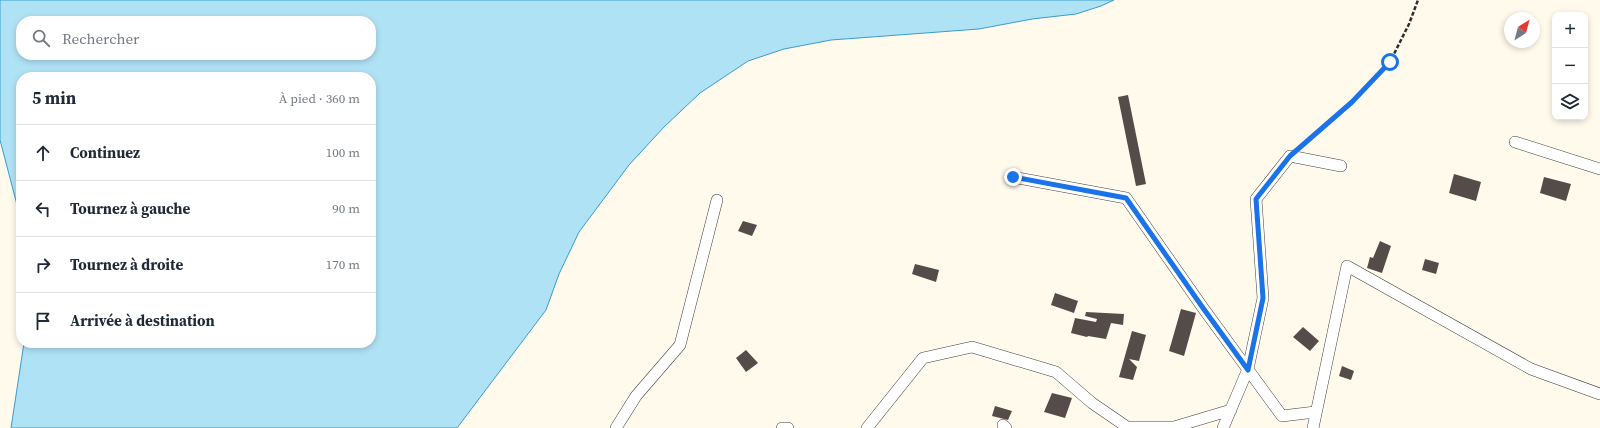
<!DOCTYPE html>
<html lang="fr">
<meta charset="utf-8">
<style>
:root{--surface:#fff;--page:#f6f6f7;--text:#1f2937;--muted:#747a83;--line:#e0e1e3}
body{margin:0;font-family:"Source Serif 4",serif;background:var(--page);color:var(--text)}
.controls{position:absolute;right:12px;top:12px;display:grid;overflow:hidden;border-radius:8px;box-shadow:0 2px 6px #0003}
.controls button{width:36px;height:36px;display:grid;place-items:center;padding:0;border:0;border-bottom:1px solid var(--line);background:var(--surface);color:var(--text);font:20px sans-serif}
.compass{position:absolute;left:1504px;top:12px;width:36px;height:36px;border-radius:50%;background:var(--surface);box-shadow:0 2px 6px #0003;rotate:36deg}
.stop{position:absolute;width:12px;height:12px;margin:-9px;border:3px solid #1a73e8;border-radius:50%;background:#fff}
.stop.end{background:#1a73e8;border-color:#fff;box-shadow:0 1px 4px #0008}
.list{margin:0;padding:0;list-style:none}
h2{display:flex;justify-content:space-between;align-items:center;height:52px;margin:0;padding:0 16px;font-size:17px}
h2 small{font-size:13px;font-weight:400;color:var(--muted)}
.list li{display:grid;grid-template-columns:26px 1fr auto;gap:12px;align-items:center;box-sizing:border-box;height:56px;padding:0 16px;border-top:1px solid var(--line)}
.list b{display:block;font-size:15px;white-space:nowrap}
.list em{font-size:13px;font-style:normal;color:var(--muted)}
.icon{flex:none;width:22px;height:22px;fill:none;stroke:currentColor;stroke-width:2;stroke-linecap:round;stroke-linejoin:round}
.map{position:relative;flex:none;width:1600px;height:428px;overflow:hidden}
.search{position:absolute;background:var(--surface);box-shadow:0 2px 6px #0003;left:16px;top:16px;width:360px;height:44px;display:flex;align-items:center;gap:10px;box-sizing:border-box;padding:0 14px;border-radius:16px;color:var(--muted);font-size:15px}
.panel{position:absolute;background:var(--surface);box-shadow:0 2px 6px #0003;left:16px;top:72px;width:360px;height:276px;border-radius:16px}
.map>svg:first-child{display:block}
.water{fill:#b0e2f6;stroke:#379dcd;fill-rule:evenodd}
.building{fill:#554c49}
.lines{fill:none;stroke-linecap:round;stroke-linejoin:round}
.minor-casing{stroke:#3f3f3f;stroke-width:12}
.path{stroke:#2e2e2e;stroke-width:2.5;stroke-dasharray:4 2;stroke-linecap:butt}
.minor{stroke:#fff;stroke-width:11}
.route{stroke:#1a73e8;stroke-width:5}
</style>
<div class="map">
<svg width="1600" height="428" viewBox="0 0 1600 428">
<rect width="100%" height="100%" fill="#fffaec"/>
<path class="water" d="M0 0H1114L1101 6 1076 14 1032 19 979 29 831 40 784 49 748 61 700 93 664 127 629 165 579 232 559 274 546 310 457 428H11L24 343H371V77H21V220L0 140ZM21 21H371V55H21Z"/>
<path class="building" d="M1128 95 1146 184 1136 186 1118 97Z
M1454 174 1481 182 1476 201 1449 193Z
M1544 177 1571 184 1566 201 1540 193Z
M743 221 757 225 752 236 738 231Z
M1380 241 1391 246 1382 273 1367 268 1370 257 1373 258Z
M1425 259 1439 263 1436 274 1422 270Z
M915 264 939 270 936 282 912 274Z
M1055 293 1078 301 1074 313 1051 305Z
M1181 309 1196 313 1184 356 1169 351Z
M1086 312 1124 314 1123 325 1111 323 1106 339 1088 336 1087 337 1071 333 1075 318 1096 322 1097 319 1085 316Z
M1303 327 1319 341 1310 351 1293 337Z
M1132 331 1146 335 1139 361 1129 359 1137 367 1133 380 1119 377Z
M746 350 758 363 746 372 736 358Z
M1342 366 1354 371 1351 380 1339 376Z
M1052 393 1072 398 1065 418 1044 412Z
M995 406 1012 411 1008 420 992 416Z"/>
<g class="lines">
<g class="minor-casing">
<path id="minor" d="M1515 142 1600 169
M1013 177 1126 198 1203 308 1282 416 1315 412
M1003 425 1006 428
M616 428 636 396 680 345 717 200
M782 428H788
M867 428 923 358 972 347 1056 372 1092 403 1127 427H1174L1231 410
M1223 428 1248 369 1263 298 1256 199 1290 156 1341 166
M1313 428 1347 266 1531 369 1600 394"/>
</g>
<path class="path" d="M1301 146 1352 102 1390 62 1409 24 1418 0"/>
<use href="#minor" class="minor"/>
</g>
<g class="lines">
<path class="route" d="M1013 177 1126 198 1203 308 1248 370 1263 298 1256 199 1290 156 1352 102 1390 62"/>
</g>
</svg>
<div class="controls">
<button>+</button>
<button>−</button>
<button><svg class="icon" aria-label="layers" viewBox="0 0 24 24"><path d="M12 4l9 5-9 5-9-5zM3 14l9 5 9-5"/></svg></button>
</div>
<svg class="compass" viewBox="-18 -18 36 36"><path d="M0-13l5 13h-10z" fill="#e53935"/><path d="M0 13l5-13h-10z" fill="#747a83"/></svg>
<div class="stop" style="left:1390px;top:62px"></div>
<div class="stop end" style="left:1013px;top:177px"></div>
<div class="search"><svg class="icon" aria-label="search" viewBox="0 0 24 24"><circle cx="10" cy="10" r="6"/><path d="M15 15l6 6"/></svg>Rechercher</div>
<section class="panel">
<h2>5 min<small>À pied · 360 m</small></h2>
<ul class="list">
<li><svg class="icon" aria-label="ahead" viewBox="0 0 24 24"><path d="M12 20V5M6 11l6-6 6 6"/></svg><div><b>Continuez</b></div><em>100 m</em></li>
<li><svg class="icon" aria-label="left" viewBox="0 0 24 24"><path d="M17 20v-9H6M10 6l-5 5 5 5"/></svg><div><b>Tournez à gauche</b></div><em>90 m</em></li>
<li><svg class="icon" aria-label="right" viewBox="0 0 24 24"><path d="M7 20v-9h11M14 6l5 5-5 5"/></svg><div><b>Tournez à droite</b></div><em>170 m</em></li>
<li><svg class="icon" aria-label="arrive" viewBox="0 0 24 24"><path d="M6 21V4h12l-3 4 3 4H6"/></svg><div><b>Arrivée à destination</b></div></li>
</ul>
</section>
</div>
